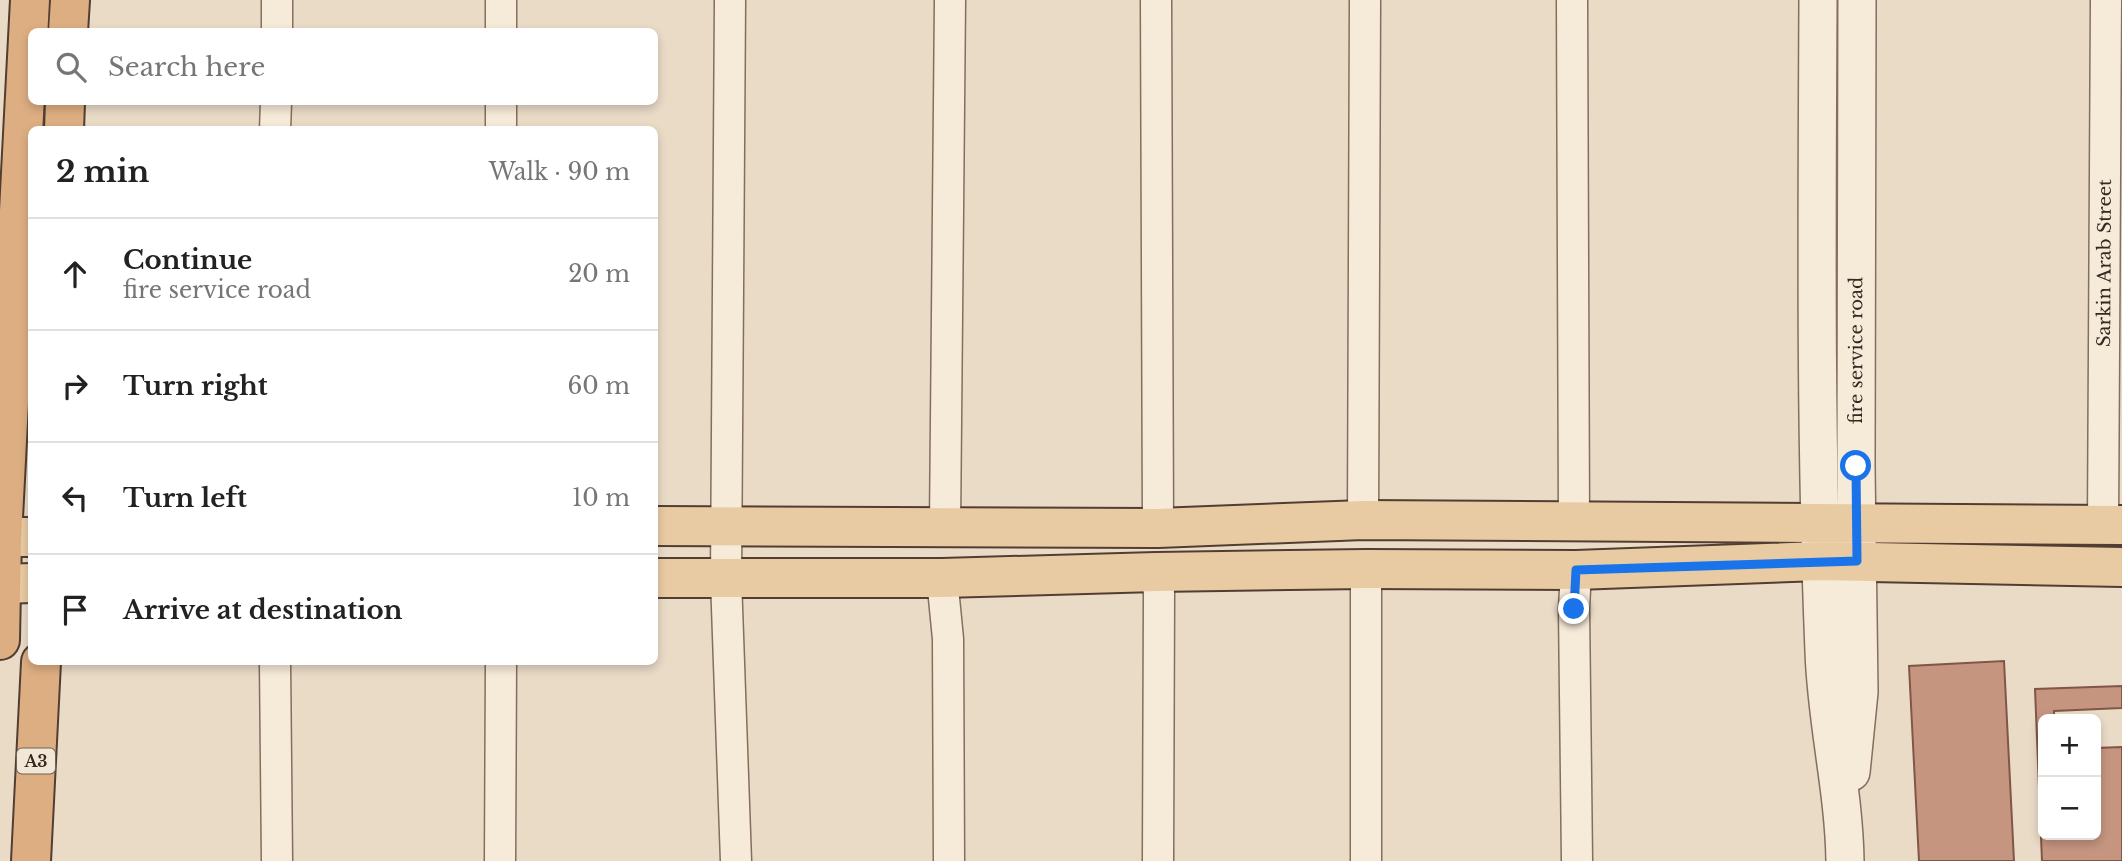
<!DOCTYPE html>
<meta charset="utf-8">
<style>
:root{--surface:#fff;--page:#f6f6f6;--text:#222;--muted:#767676;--line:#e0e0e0}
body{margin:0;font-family:"Libre Baskerville",serif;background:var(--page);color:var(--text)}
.controls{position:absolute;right:21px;bottom:21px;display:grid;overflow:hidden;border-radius:10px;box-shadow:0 4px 10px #0003}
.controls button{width:63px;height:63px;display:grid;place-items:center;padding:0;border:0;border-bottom:2px solid var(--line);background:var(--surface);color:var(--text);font:35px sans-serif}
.stop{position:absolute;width:21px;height:21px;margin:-16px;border:5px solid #1a73e8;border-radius:50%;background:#fff}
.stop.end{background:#1a73e8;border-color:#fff;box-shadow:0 2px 7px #0008}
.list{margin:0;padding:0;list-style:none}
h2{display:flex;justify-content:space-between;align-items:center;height:91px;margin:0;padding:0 28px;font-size:30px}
h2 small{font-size:23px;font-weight:400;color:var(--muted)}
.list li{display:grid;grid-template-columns:46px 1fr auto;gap:21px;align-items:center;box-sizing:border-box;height:112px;padding:0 28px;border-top:2px solid var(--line)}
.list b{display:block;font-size:26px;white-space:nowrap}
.list p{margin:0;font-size:23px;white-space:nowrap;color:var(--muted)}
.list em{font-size:23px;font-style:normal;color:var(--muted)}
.icon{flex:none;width:38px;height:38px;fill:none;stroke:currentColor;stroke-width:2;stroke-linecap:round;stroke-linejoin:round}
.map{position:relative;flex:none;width:2122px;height:861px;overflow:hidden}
.search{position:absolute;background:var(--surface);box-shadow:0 4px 10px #0003;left:28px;top:28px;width:630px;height:77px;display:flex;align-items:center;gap:18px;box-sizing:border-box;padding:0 24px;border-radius:10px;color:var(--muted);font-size:26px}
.panel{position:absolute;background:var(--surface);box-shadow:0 4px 10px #0003;left:28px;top:126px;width:630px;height:539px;border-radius:10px}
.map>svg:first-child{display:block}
.building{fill:#c59580;stroke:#815646;stroke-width:2}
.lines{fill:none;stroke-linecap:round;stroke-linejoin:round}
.minor-casing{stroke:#846e5e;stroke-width:33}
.tertiary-casing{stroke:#846e5e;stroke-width:40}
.primary-casing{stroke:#523d32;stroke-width:42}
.trunk-casing{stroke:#523d32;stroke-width:42}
.minor{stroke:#f6ead9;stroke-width:30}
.tertiary{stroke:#f6ead9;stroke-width:37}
.primary{stroke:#e9cba3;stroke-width:38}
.trunk{stroke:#ddae82;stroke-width:38}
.route{stroke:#1a73e8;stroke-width:9}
.labels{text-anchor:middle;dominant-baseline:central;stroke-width:7;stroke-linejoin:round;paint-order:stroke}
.shield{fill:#f2e7d6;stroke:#6e6157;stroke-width:2}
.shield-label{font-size:16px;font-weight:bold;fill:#362820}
.street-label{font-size:18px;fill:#362820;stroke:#f2e7d6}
</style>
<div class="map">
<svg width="2122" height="861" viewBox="0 0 2122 861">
<rect width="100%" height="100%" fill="#eadbc7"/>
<path class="building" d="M2004 661 2014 861H1919L1909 666Z
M2122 686V708L2054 711V719H2043V835H2096V748L2122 747V861H2042L2035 689Z"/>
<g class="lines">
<g class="minor-casing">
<g id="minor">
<path d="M730 0 726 579 736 861"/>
<path d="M1156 0 1158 528"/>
<path d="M1572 0 1574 521"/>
<path d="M277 32V0"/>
<path d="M501 32V0"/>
<path d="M275 130 276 102"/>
<path d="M501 130V102"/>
<path d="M1363 520 1365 0"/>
<path id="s1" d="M2103 525 2106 0"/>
<path d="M945 526 950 0"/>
<path d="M1366 569V861"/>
<path d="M1576 570 1574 609 1577 861"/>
<path d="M1156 572 1159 593 1158 861"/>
<path d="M942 578 948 639 949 861"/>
<path d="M275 662 277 861"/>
<path d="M500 861 501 662"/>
</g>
</g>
<g class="tertiary-casing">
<g id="tertiary">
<path d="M1818 0C1817 217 1815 434 1824 651 1826 721 1844 790 1845 861"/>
<path id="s2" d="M1851 772 1859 692 1856 466 1857 0"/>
</g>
</g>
<g class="primary-casing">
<path id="primary" d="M654 526 1158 528 1363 520 2122 525
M2 537H32
M654 578H942L1156 572 1366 569 1576 570 1820 561 2122 567
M2 584 32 583"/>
</g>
<g class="trunk-casing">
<path id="trunk" d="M68 32 70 0
M64 130 65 102
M0 640 2 537 30 0
M31 861 41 662"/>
</g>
<use href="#minor" class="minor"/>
<use href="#tertiary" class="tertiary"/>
<use href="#primary" class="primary"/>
<use href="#trunk" class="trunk"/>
</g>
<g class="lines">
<path class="route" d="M1574 609 1576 570 1857 561 1856 466"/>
</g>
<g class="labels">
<rect class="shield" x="17" y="748.5" width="38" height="25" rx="5"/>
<g class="shield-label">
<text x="36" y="761">A3</text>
</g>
<g class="street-label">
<text stroke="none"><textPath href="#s1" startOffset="262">Sarkin Arab Street</textPath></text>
<text stroke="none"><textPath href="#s2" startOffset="422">fire service road</textPath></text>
</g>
</g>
</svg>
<div class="controls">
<button>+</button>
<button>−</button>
</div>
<div class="stop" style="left:1856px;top:466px"></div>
<div class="stop end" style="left:1574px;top:609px"></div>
<div class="search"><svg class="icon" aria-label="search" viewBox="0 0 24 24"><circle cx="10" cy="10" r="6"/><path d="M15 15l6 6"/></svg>Search here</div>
<section class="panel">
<h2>2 min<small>Walk · 90 m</small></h2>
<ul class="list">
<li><svg class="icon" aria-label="ahead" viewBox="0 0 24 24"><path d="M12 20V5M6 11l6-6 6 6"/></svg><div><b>Continue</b><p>fire service road</p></div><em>20 m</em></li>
<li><svg class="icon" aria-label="right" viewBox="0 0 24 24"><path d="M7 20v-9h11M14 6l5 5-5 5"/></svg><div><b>Turn right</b></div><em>60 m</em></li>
<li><svg class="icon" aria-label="left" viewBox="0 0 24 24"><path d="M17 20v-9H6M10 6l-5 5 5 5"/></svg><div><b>Turn left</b></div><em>10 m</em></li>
<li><svg class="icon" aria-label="arrive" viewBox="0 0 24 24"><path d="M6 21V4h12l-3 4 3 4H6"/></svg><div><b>Arrive at destination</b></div></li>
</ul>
</section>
</div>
